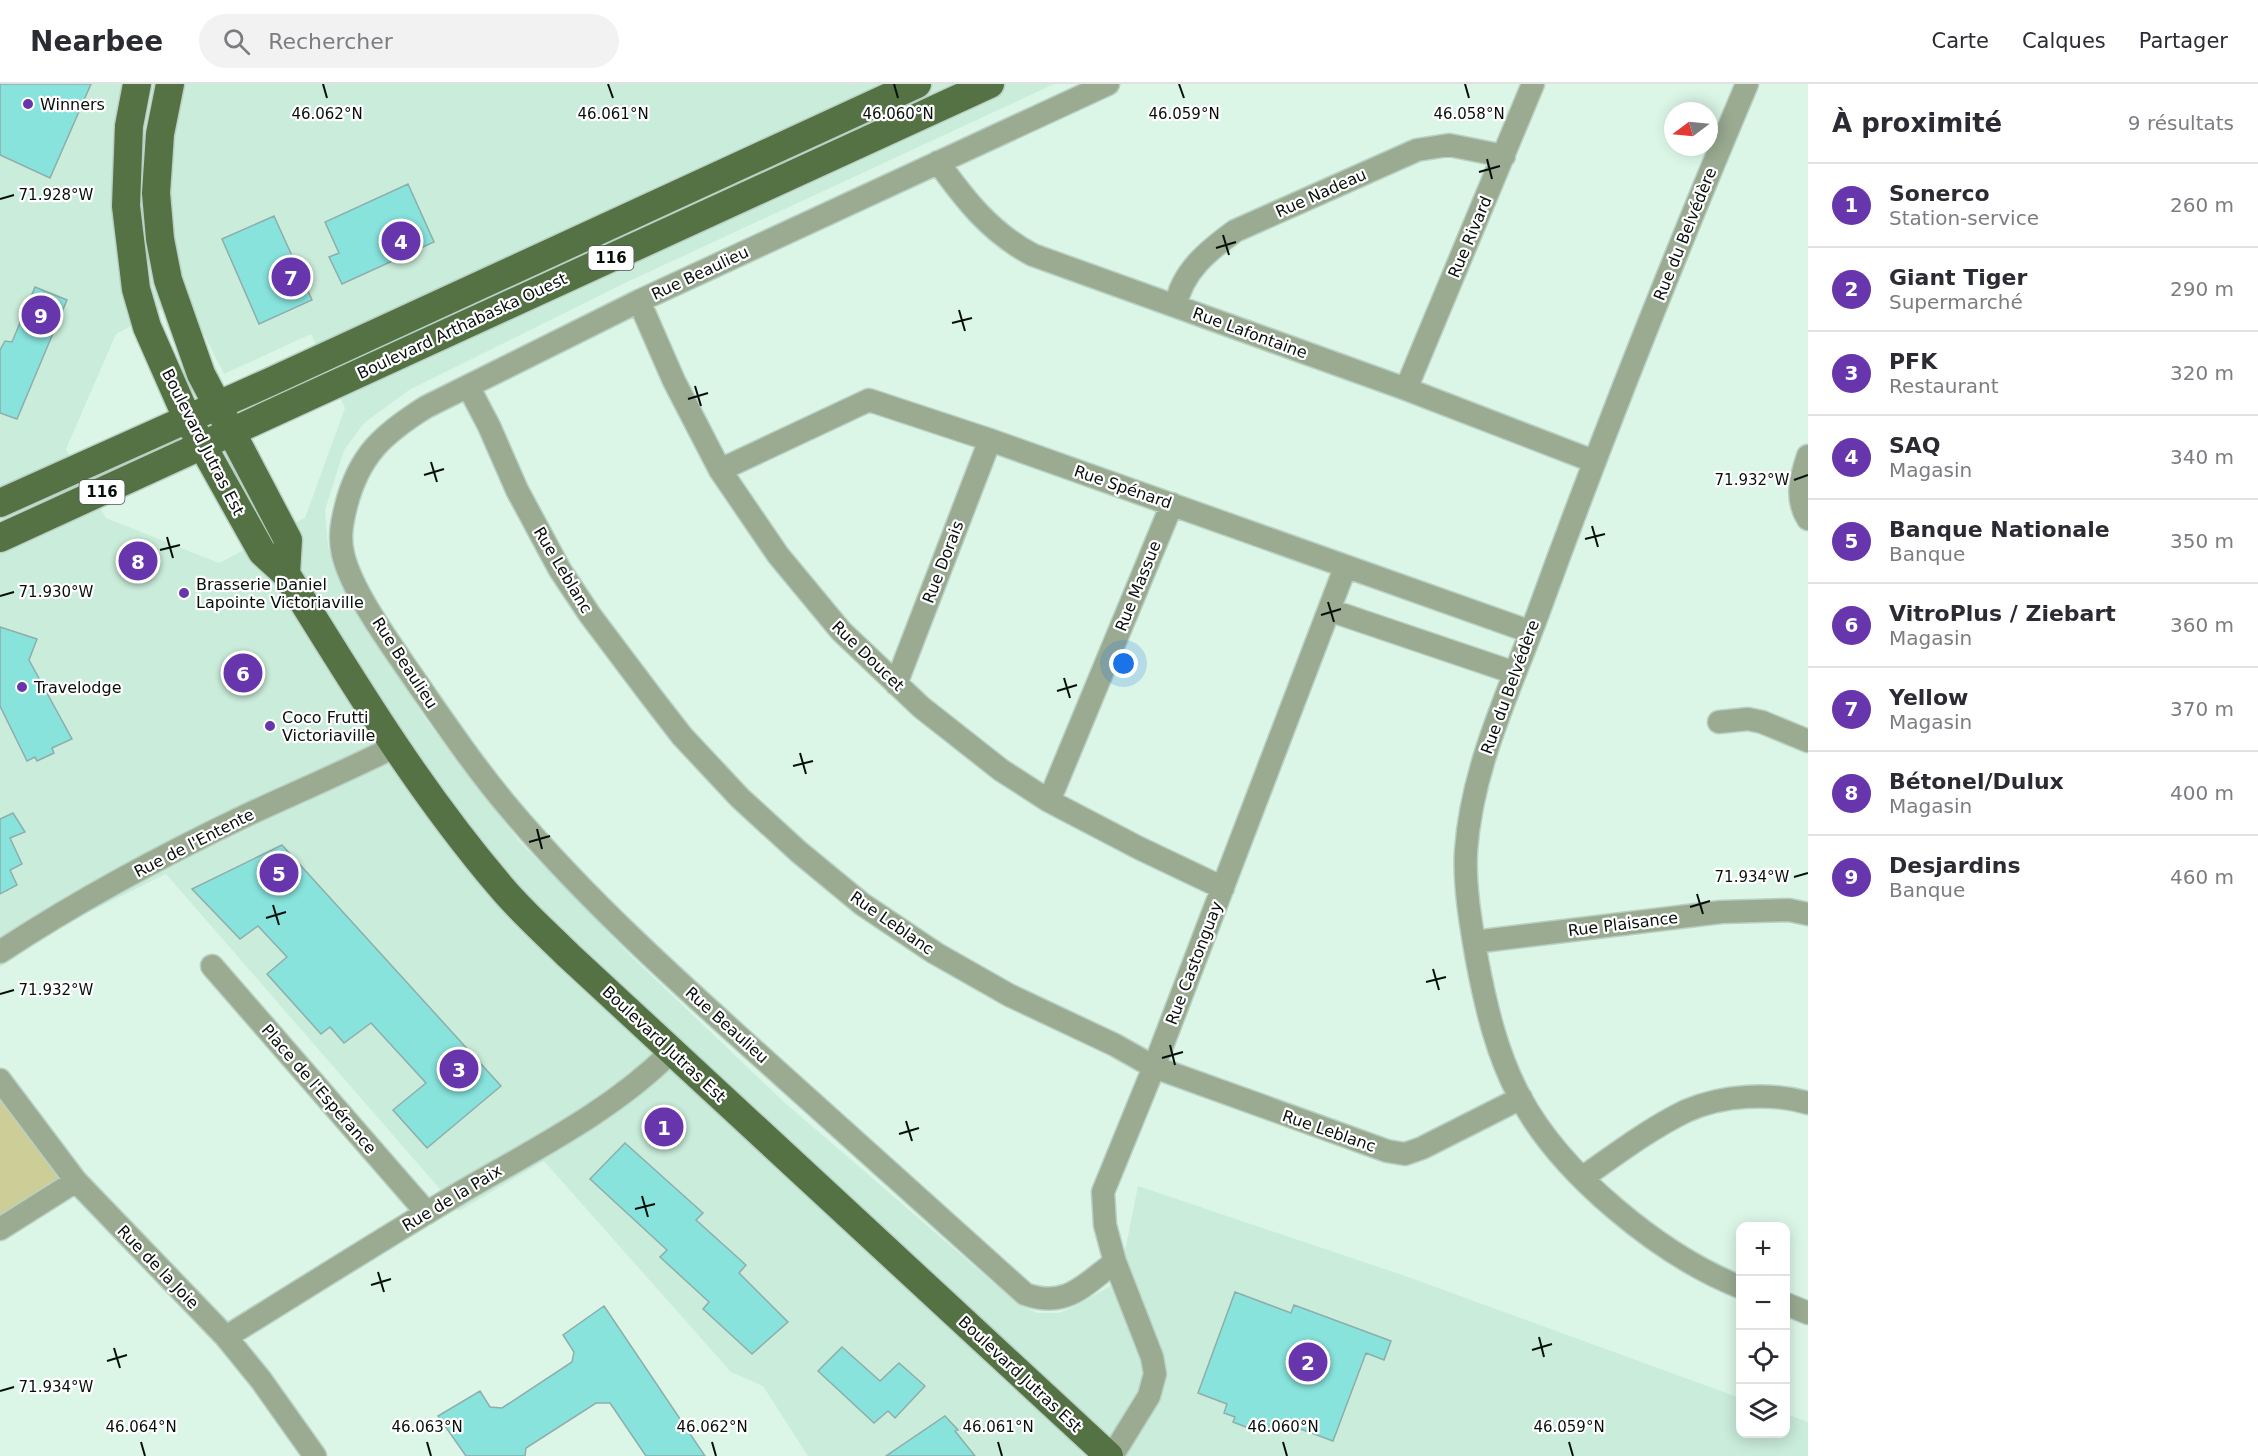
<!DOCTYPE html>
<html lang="fr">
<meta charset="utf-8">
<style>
:root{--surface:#fff;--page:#f2f2f3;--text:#2b2b33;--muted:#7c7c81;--line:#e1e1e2;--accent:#6735ac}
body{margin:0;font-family:"DejaVu Sans",sans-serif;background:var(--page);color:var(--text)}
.controls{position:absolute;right:18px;bottom:18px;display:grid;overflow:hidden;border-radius:12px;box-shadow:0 3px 15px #0003}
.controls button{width:54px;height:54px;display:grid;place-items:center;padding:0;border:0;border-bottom:2px solid var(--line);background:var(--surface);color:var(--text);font:30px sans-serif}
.compass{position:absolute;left:1664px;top:18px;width:54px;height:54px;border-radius:50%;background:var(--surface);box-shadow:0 3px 15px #0003;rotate:254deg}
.you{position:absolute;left:1124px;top:580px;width:21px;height:21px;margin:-15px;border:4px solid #fff;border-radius:50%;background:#1a73e8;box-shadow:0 0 0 9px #1a73e833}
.badge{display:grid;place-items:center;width:39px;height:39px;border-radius:50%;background:var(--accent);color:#fff;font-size:20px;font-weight:700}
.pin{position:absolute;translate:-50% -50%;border:3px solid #fff;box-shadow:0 2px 6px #0006}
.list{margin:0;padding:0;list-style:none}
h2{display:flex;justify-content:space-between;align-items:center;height:78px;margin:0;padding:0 24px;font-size:26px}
h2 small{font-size:20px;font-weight:400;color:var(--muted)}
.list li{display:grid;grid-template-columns:39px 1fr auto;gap:18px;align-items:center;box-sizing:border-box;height:84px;padding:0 24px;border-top:2px solid var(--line)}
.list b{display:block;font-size:22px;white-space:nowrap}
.list p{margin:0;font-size:20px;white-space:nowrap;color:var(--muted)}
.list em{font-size:20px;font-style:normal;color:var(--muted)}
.icon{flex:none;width:33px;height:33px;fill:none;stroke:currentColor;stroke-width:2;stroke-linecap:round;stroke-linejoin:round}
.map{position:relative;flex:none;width:1808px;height:1372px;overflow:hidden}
header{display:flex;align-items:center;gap:36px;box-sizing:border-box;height:84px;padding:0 30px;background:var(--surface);border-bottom:2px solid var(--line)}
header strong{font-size:28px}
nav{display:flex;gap:33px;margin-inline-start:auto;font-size:21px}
.search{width:420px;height:54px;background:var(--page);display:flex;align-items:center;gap:15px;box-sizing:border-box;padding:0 21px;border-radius:33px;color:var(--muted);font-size:22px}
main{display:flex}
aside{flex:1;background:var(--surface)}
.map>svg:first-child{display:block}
.built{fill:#caecda;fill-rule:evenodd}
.green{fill:#cdcd97}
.building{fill:#87e3dc;stroke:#8fadaa;stroke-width:1.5}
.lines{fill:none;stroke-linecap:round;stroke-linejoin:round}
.minor-casing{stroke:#b9d1c4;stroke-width:25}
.major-casing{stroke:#b9d1c4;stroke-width:31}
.minor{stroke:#9aab92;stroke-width:22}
.major{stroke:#557245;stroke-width:28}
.ticks{fill:none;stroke:#070f0b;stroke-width:2}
.poi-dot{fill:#6735ac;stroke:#fff;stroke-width:2}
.labels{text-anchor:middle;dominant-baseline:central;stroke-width:4.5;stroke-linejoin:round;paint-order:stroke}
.shield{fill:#fff;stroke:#515754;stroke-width:1.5}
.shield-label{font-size:15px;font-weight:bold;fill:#070f0b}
.poi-label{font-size:16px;fill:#070f0b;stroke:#fff;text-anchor:start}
.street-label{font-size:16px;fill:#070f0b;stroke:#fff}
.ticks-label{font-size:15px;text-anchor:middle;fill:#070f0b;stroke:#fff;stroke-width:4.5;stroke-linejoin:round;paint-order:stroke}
</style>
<header>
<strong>Nearbee</strong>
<div class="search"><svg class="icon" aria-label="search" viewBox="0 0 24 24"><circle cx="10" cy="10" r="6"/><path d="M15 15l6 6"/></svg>Rechercher</div>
<nav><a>Carte</a><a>Calques</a><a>Partager</a></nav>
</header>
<main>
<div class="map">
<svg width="1808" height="1372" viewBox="0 0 1808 1372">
<rect width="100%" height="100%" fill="#dbf6e7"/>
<path class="built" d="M0 0H1054L625 199 409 306 364 339 344 366 325 426 328 463 340 496 425 634 519 757 632 873 784 1018 1018 1220 1037 1229H1059L1074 1223 1119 1197 1138 1102 1408 1193 1740 1314V1350H1786V1330L1808 1338V1372H808L763 1302 731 1288 544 1077 459 1127 166 790 73 836 0 883ZM185 213 224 290 311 250 345 324 305 434 219 479 106 434 66 365 116 250Z"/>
<path class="green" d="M0 1016 62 1095 0 1135Z"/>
<path class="building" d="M0 0H91L50 94 0 71Z
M408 100 434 158 342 200 329 173 339 169 325 138Z
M274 132 312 216 259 240 222 155Z
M35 203 67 216 17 335 0 329V266L5 257 12 258Z
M0 543 37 555 29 576 72 655 52 664 54 669 37 677 35 673 27 677 0 622Z
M13 729 25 748 10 754 22 780 10 786 17 801 0 810V735Z
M282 761 501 1002 427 1064 393 1026 426 999 371 939 344 959 330 943 321 950 267 890 287 873 258 842 240 855 192 805Z
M625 1059 703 1129 696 1136 746 1181 739 1189 788 1238 752 1270 703 1225 709 1218 660 1173 667 1166 590 1095Z
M1235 1208 1291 1229 1294 1221 1391 1257 1384 1276 1366 1269 1333 1357 1276 1336 1272 1346 1261 1342 1259 1348 1233 1338 1235 1333 1224 1329 1227 1320 1198 1309Z
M604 1222 705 1372H646L610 1319H596L526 1364 525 1372H466L438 1332 480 1307 490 1323 502 1324 572 1278 574 1268 563 1251Z
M842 1263 880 1297 899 1279 925 1302 895 1334 888 1327 874 1339 818 1287Z
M945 1332 958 1346 955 1347 975 1372H886Z"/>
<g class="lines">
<g class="minor-casing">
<path id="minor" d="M1108 0 639 217 426 323C383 350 359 371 346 422 342 438 339 453 343 470 352 509 394 565 417 599 447 642 476 685 510 725 587 816 677 897 766 977 853 1055 939 1133 1025 1210 1066 1225 1084 1201 1115 1178
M938 78C965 116 991 149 1033 171L1406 305 1593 377
M639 217 674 297 720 386 778 471 841 547 921 623 1001 686 1049 717 1139 764 1223 804
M1176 222C1181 188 1209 166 1235 147L1417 66 1449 61 1504 72
M468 302 489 342 517 406 560 486 590 531 651 612 682 652 740 714 799 768 862 820 935 869 1009 911 1115 961 1154 983 1387 1067 1405 1070 1422 1064 1521 1014
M1406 305 1533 0
M1808 372C1801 393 1795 415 1808 435
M720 386 869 316 990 356 1531 548
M1329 526 1515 589
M896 600 990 356
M1719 638 1748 635 1762 638 1808 657
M1049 717 1172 420
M1474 858 1721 828 1789 826 1808 830
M0 868C79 816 163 771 249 730 297 708 346 687 394 663
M212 882 427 1129
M0 996 76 1097 226 1253 261 1296 315 1372
M1582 1094C1615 1071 1649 1045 1686 1027 1722 1011 1771 1008 1808 1019
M0 1145 76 1097
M1740 1203C1660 1171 1561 1090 1520 1013 1497 971 1486 923 1477 876 1471 841 1464 802 1466 767 1472 681 1511 604 1540 524 1604 348 1674 173 1747 0
M1786 1220 1808 1229
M226 1253C305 1204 384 1154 463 1107 535 1065 612 1027 671 968
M1112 1372 1149 1312 1155 1290 1152 1273 1115 1178 1105 1141 1103 1108 1154 983 1345 484"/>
</g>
<g class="major-casing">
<path id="major" d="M137 0 129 42 126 122 136 205 147 243 187 334 262 468 286 490C353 598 418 706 501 803 521 827 546 849 568 871L1109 1372
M170 0 160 50 156 109 160 155 168 196 201 290 288 456 286 490
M0 419 272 297 917 0
M0 454 990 0"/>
</g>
<use href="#minor" class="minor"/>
<use href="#major" class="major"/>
</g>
<path class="ticks" d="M323 0 327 14M608 0 613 14M894 0 898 14M1179 0 1184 14M1465 0 1469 14M1487 75 1492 95M1479 88 1500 82M0 115 14 111M1223 151 1229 171M1216 164 1236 158M959 226 965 247M952 239 972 234M695 302 701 322M688 315 708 309M431 378 437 398M424 391 444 385M1794 396 1808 391M1592 442 1598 463M167 453 173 474M1585 455 1605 450M160 466 180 461M0 512 14 508M1328 518 1334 538M1321 531 1341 525M1064 594 1070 614M1057 607 1077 601M800 669 806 690M793 682 813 677M537 745 542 765M529 758 550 752M1794 793 1808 789M1697 810 1703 830M273 821 279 841M1690 823 1710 817M266 834 286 828M1433 885 1439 906M1426 898 1446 893M0 910 14 906M1170 961 1175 981M1162 974 1183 968M906 1037 912 1057M899 1050 919 1044M642 1112 648 1133M635 1125 655 1120M378 1188 384 1208M371 1201 391 1195M1539 1253 1544 1273M114 1264 120 1284M1532 1266 1552 1260M107 1277 127 1271M0 1307 14 1303M141 1358 145 1372M427 1358 431 1372M712 1358 716 1372M998 1358 1002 1372M1283 1358 1287 1372M1569 1358 1573 1372"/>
<g class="poi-dot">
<circle cx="28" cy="20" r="6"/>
<circle cx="184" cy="509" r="6"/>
<circle cx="22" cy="603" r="6"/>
<circle cx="270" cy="642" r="6"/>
</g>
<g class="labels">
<g class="shield">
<rect x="588.5" y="162" width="45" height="24" rx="4.5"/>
<rect x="79.5" y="396" width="45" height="24" rx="4.5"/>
</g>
<g class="shield-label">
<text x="611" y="174">116</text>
<text x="102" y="408">116</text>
</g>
<g class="poi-label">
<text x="40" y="20">Winners</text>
<text x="196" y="500">Brasserie Daniel<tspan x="196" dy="18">Lapointe Victoriaville</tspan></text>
<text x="34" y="603">Travelodge</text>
<text x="282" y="633">Coco Frutti<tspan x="282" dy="18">Victoriaville</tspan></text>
</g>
<g class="street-label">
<text transform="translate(1321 109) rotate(-24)">Rue Nadeau</text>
<text transform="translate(1685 150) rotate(-68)">Rue du Belvédère</text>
<text transform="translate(1470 153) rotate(-67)">Rue Rivard</text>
<text transform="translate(700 189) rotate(-25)">Rue Beaulieu</text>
<text transform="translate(462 242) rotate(-25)">Boulevard Arthabaska Ouest</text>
<text transform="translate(1250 249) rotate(20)">Rue Lafontaine</text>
<text transform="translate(203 358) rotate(63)">Boulevard Jutras Est</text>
<text transform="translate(1123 403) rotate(19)">Rue Spénard</text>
<text transform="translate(943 478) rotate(-69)">Rue Dorais</text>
<text transform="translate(563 486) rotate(59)">Rue Leblanc</text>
<text transform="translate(1138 502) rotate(-68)">Rue Massue</text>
<text transform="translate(868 572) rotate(44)">Rue Doucet</text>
<text transform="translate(405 579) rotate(57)">Rue Beaulieu</text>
<text transform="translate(1510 603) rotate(-70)">Rue du Belvédère</text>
<text transform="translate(194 759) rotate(-27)">Rue de l'Entente</text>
<text transform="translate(892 839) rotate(35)">Rue Leblanc</text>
<text transform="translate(1623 840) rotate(-7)">Rue Plaisance</text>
<text transform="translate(1194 879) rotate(-69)">Rue Castonguay</text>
<text transform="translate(727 941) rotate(42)">Rue Beaulieu</text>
<text transform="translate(664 960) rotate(43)">Boulevard Jutras Est</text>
<text transform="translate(319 1005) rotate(49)">Place de l'Espérance</text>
<text transform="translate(1329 1047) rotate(19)">Rue Leblanc</text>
<text transform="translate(452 1114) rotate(-31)">Rue de la Paix</text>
<text transform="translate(158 1183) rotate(46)">Rue de la Joie</text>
<text transform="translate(1020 1290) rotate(43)">Boulevard Jutras Est</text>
</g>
</g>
<g class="ticks-label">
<text x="327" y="35">46.062°N</text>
<text x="613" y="35">46.061°N</text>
<text x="898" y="35">46.060°N</text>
<text x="1184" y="35">46.059°N</text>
<text x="1469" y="35">46.058°N</text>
<text x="56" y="116">71.928°W</text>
<text x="1752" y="401">71.932°W</text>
<text x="56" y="513">71.930°W</text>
<text x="1752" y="798">71.934°W</text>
<text x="56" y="911">71.932°W</text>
<text x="56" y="1308">71.934°W</text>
<text x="141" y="1348">46.064°N</text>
<text x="427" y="1348">46.063°N</text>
<text x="712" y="1348">46.062°N</text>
<text x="998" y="1348">46.061°N</text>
<text x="1283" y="1348">46.060°N</text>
<text x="1569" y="1348">46.059°N</text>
</g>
</svg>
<div class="controls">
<button>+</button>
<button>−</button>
<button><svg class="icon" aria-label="locate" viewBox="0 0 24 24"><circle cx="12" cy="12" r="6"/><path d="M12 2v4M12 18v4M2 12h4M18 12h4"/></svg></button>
<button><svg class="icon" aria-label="layers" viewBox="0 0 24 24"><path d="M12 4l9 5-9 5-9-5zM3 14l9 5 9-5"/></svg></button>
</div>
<svg class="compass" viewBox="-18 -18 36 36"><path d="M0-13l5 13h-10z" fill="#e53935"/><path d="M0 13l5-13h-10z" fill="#7c7c81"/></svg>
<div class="you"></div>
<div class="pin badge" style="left:664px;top:1043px">1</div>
<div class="pin badge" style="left:1308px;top:1278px">2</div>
<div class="pin badge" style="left:459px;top:985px">3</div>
<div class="pin badge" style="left:401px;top:157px">4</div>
<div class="pin badge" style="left:279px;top:789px">5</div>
<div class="pin badge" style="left:243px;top:589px">6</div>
<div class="pin badge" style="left:291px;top:193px">7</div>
<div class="pin badge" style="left:138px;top:477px">8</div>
<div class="pin badge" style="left:41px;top:231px">9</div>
</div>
<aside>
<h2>À proximité<small>9 résultats</small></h2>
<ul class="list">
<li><span class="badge">1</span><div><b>Sonerco</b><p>Station-service</p></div><em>260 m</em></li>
<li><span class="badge">2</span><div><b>Giant Tiger</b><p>Supermarché</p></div><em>290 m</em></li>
<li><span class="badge">3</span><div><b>PFK</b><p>Restaurant</p></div><em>320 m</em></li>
<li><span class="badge">4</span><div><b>SAQ</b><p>Magasin</p></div><em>340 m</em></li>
<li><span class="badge">5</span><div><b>Banque Nationale</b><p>Banque</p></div><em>350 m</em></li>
<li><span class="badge">6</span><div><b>VitroPlus / Ziebart</b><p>Magasin</p></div><em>360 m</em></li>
<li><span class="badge">7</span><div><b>Yellow</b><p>Magasin</p></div><em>370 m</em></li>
<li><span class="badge">8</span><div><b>Bétonel/Dulux</b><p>Magasin</p></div><em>400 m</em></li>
<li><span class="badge">9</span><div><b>Desjardins</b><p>Banque</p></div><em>460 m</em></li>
</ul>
</aside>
</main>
